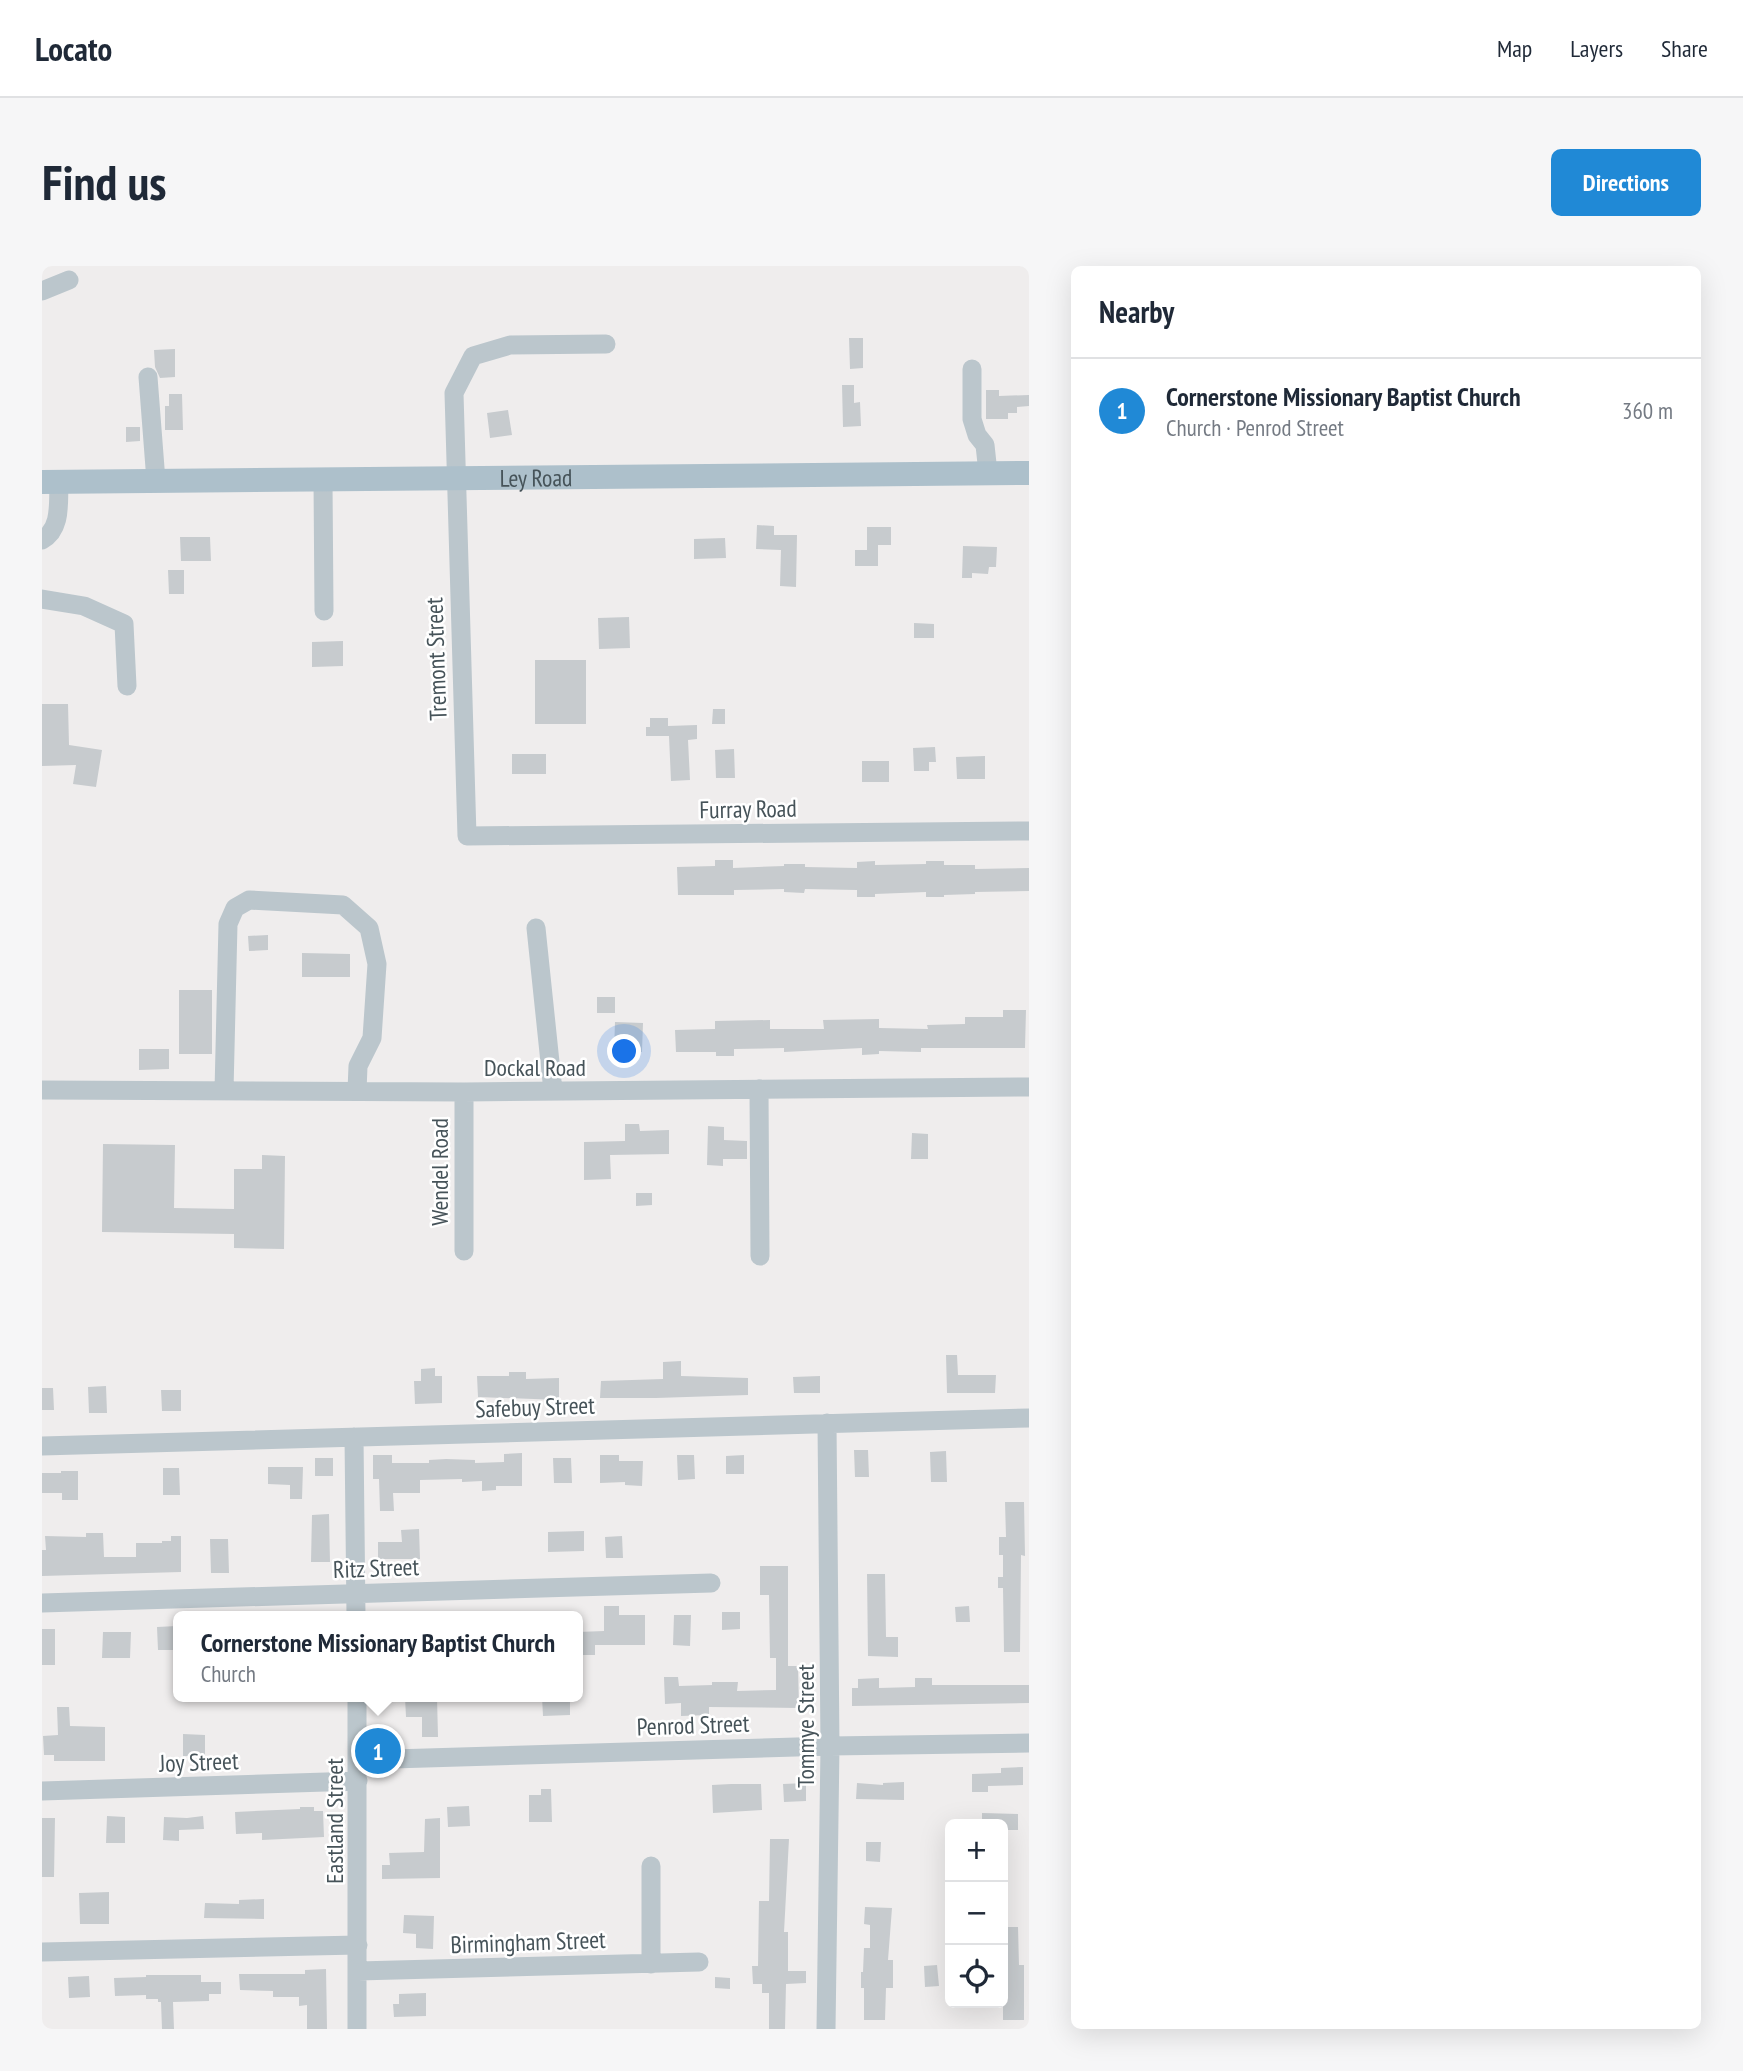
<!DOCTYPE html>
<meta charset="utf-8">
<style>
:root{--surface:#fff;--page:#f6f6f7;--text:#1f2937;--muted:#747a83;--line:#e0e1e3;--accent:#2089d6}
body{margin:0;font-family:"PT Sans Narrow",sans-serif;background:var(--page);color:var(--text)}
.controls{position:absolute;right:21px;bottom:21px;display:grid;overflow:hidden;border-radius:10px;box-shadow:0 7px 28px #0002}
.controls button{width:63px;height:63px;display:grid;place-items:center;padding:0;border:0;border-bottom:2px solid var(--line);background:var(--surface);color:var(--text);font:35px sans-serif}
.you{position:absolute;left:583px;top:786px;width:24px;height:24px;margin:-18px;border:5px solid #fff;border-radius:50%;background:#1a73e8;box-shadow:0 0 0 10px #1a73e833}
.badge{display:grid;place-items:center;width:46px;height:46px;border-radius:50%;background:var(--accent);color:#fff;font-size:23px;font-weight:700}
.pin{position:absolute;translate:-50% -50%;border:4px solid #fff;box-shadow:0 2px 7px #0006}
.popup{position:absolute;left:131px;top:1345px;width:410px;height:91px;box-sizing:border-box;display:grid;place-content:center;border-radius:10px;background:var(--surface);filter:drop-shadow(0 2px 5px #0005);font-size:23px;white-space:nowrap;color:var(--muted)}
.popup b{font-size:26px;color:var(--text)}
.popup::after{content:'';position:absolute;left:50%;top:100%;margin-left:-14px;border:14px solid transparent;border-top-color:var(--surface)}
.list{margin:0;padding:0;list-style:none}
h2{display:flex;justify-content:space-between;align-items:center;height:91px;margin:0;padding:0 28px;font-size:30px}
h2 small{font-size:23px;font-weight:400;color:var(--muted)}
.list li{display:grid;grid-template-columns:46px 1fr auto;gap:21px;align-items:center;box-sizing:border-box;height:105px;padding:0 28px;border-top:2px solid var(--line)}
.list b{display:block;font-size:26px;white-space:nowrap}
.list p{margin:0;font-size:23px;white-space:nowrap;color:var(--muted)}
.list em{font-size:23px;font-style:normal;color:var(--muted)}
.icon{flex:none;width:38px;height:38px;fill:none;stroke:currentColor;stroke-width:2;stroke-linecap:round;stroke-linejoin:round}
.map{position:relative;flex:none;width:987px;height:1763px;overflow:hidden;border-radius:10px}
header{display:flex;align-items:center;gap:42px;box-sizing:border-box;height:98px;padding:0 35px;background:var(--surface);border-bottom:2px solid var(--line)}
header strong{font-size:33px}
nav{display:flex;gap:38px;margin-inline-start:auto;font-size:24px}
.intro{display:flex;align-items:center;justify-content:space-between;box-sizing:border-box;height:168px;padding:0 42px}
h1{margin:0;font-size:49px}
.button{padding:18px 32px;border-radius:10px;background:var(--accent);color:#fff;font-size:24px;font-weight:700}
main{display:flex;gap:42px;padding:0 42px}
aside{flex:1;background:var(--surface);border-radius:10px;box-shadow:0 7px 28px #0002}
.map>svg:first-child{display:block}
.building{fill:#c7cbce}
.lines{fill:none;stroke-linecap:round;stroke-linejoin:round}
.minor{stroke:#bbc6cc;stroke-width:19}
.major{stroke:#adc0cb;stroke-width:24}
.labels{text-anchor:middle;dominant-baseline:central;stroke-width:5;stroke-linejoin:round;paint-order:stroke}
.street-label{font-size:24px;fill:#465359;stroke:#fff}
</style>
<header>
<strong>Locato</strong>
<nav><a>Map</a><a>Layers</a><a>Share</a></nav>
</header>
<div class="intro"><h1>Find us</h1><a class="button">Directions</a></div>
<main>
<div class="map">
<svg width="987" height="1763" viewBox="0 0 987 1763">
<rect width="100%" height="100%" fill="#efeded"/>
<path class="building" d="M807 72H821V102L808 103Z
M133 83V111L118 112 113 101 112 84Z
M800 119H812V137L818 136 819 160 801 161Z
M944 124H957V130L987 129V140L975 141V147H966V153H944Z
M127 128H140L141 164H123V140H127Z
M466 144 470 169 448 172 445 147Z
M84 161H98V175L84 176Z
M715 259 732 260V269H755L754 321 738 320 739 284 714 283Z
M825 261H849V279H836V300H813V284H825Z
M138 271H168L169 295H139Z
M683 272 684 292 652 293V273Z
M921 280 955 281 954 301H947L946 308 930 307V312H920Z
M126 304H142V328H127Z
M587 351 588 382 557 383 556 352Z
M872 357 892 358V372H872Z
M301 375V400L270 401V376Z
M493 394H544V458H493Z
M0 438H26L27 479 60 484 54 521 31 518 34 499 0 500Z
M671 443H683V458H670Z
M608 452H626V460L655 459V473L646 474 648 514 629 515 627 470H604V461H608Z
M893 481 894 496H887V505H872L871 482Z
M692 483 693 512H674L673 484Z
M470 488H504V508H470Z
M943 490V513H915L914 491Z
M820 495H847V516H820Z
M673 594H691V602L742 600V598H763V601L815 602V596L833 595V599L884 598V595H902V599H933V603L987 602V625L933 626V628L902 629V631H884V626L833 628V631H815V624L763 623 762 627 742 626V623L692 624V629H636L635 601 673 600Z
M226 669V684L207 685 206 670Z
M260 687 308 688V711H260Z
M137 724H170V788H137Z
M555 731H573V747H555Z
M961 744H984L983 782H879V786L837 785V788L820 789V782L742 786V782L692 783V790H674V786H634L633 764 673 763V755L728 754V763H782L781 754 837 753V762L886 763 885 759 923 758V751H961Z
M573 756 601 757 600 786 572 785Z
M97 783H127V803L97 804Z
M583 858H597L598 865 627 864V888L568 889 569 913 542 914V876L583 875Z
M666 860 682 861V874L705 875V893H681V900L665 899Z
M870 867 886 868V893H869Z
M61 878 133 879 132 942 192 943V903H220V889L243 890 242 983 192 982V968L60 966Z
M594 927H610V939L594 940Z
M904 1089H915L916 1109H954L953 1127H905Z
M639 1095V1110L706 1112V1129L614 1132H558L559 1115 621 1113V1096Z
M393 1102V1110H400V1137L373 1138 372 1115H379V1103Z
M467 1106H484V1113L517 1112V1134L436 1131 435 1110H467Z
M778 1110V1127H752L751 1111Z
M64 1120 65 1147H47L46 1121Z
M0 1122H11L12 1144H0Z
M119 1124H139V1145H120Z
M812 1184H826L827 1211H813Z
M904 1185 905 1216H889L888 1186Z
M480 1187V1220H454V1224L440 1225V1215L420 1216V1213L378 1214V1227H351L352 1245H338L337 1213H331V1189H350V1197H387V1194L404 1193 433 1194V1197L462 1196V1188Z
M558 1189H577V1195H601L600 1220 583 1219V1216L558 1217Z
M635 1189H652L653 1213 636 1214Z
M702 1189V1208H684V1190Z
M273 1192H291V1210H273Z
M511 1192H529L530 1217H512Z
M226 1201H261L260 1233H248V1219L226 1218Z
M121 1202H137L138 1229H121Z
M19 1205H36V1234H20V1227H0V1207H19Z
M963 1236H982L983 1290 979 1289 978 1386H962L961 1322H956V1311H961V1289H957V1271H964Z
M287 1248 288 1296H269L270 1249Z
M377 1263 378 1293H336V1276H360L359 1264Z
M542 1265V1285L506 1286V1266Z
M44 1267H61L62 1291H94V1277H120V1275H129V1270H139V1306L0 1310V1284H4L3 1270 44 1271Z
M580 1270 581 1292H564L563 1271Z
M168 1273H186L187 1307H169Z
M718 1300H746V1400H756L757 1442 667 1441V1449L639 1450V1437L623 1438 622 1411H636L637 1420 670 1419V1416H696L695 1425 734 1424V1392H728L727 1329H718Z
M825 1308H843L844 1371H856V1391L826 1390Z
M562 1340H577V1349H603V1379H553V1389H537L536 1366 562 1365Z
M927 1340 928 1356H914L913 1341Z
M680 1346H698V1363L680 1364Z
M632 1349H649L648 1380 631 1379Z
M135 1360 136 1384H116L115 1361Z
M0 1363H13V1399H0Z
M61 1366H89L88 1392H60Z
M837 1412V1422L873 1421V1412H890V1419H987V1437L810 1440V1422H816V1413Z
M363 1431H395L396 1471H380V1451H364Z
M500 1431H528V1449L501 1450Z
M15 1441H27L28 1460 63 1461V1495H12V1489H2L1 1470 16 1469Z
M141 1468 163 1469V1490H141Z
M981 1501V1519L946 1520V1526H930V1508L959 1507V1502Z
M862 1516V1534L814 1533 815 1517 841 1519V1517Z
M764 1517V1535L742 1536 741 1518Z
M689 1518H719L720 1544 671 1547 670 1519Z
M499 1523H509L510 1556H487V1529H499Z
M427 1540 428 1560 406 1561 405 1541Z
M258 1541H272V1545H281L282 1571 220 1574V1567L194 1568 193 1546 258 1543Z
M940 1547 976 1548V1564H961V1558H940Z
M65 1550 83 1551V1577H64Z
M161 1550 162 1563 137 1564V1575L121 1574 122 1551 145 1552Z
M0 1552H13L12 1611H0Z
M398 1552V1612L340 1613V1599H348L347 1587 382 1586 383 1553Z
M728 1573H747L742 1666H746V1705H764V1717L744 1718 743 1763H727V1727H720V1718H711L710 1700H716L717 1635H727Z
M824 1576H839L838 1596 824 1595Z
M67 1626V1658H38L37 1627Z
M222 1633V1653L162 1652 163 1637 197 1638V1634Z
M823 1641 850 1642 846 1694H851V1722H844L843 1754H822V1722H819V1706H821L822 1682H828V1659L822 1658Z
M362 1649 392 1650 391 1683 374 1682V1668L361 1667Z
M961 1661H976L977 1699H982V1754H961Z
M895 1699 897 1720 883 1721 882 1700Z
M284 1703 285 1763H265V1739L257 1740V1731H231V1725L198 1724 197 1708H263V1704Z
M104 1709H159V1716H179V1728H167V1735L131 1736 132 1763H120L119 1736H116V1733H104V1729L73 1730 72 1712 104 1711Z
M47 1710 48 1731 27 1732 26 1711Z
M673 1711 688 1712V1723L673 1722Z
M384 1727V1750L352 1751 351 1738H357V1728Z"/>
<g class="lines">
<path class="minor" d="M0 25 27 14
M564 78 468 79 431 90 412 127 425 570 987 565
M930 103V153L935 169 943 179 946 207
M106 111 114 215
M281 214 282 345
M0 274C20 263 16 236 17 216
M0 333 42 340 82 358 85 420
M494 662 511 825
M717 823 718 990
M0 824 422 826 987 821
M182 825 186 658 193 642 207 634 301 639 327 662 335 698 330 772 316 800 315 825
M422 826V985
M312 1171 314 1350
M0 1180 987 1152
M0 1337 669 1317
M315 1431V1763
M317 1494 788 1480 987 1477
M0 1525 316 1515
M0 1686 316 1679
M609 1698V1600
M316 1705 657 1696
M784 1763 788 1480 785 1157"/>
<path class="major" id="s1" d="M0 216 987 207"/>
</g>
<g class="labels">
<g class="street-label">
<text stroke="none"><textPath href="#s1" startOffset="494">Ley Road</textPath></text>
<text transform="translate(394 393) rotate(-92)">Tremont Street</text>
<text transform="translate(706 543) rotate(-1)">Furray Road</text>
<text x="493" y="801">Dockal Road</text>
<text transform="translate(397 906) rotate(-90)">Wendel Road</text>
<text transform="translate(493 1141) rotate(-2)">Safebuy Street</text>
<text transform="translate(334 1302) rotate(-2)">Ritz Street</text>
<text transform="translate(651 1459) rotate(-2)">Penrod Street</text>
<text transform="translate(763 1460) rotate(-90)">Tommye Street</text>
<text transform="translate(157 1496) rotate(-2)">Joy Street</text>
<text transform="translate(292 1555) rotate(-90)">Eastland Street</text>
<text transform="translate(486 1676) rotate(-2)">Birmingham Street</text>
</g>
</g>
</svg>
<div class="controls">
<button>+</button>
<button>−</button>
<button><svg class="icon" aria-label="locate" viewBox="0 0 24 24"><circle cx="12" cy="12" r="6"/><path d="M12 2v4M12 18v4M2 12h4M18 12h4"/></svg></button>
</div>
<div class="you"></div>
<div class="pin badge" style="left:336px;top:1485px">1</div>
<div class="popup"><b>Cornerstone Missionary Baptist Church</b>Church</div>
</div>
<aside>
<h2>Nearby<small></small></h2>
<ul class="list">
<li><span class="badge">1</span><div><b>Cornerstone Missionary Baptist Church</b><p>Church · Penrod Street</p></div><em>360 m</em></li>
</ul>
</aside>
</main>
